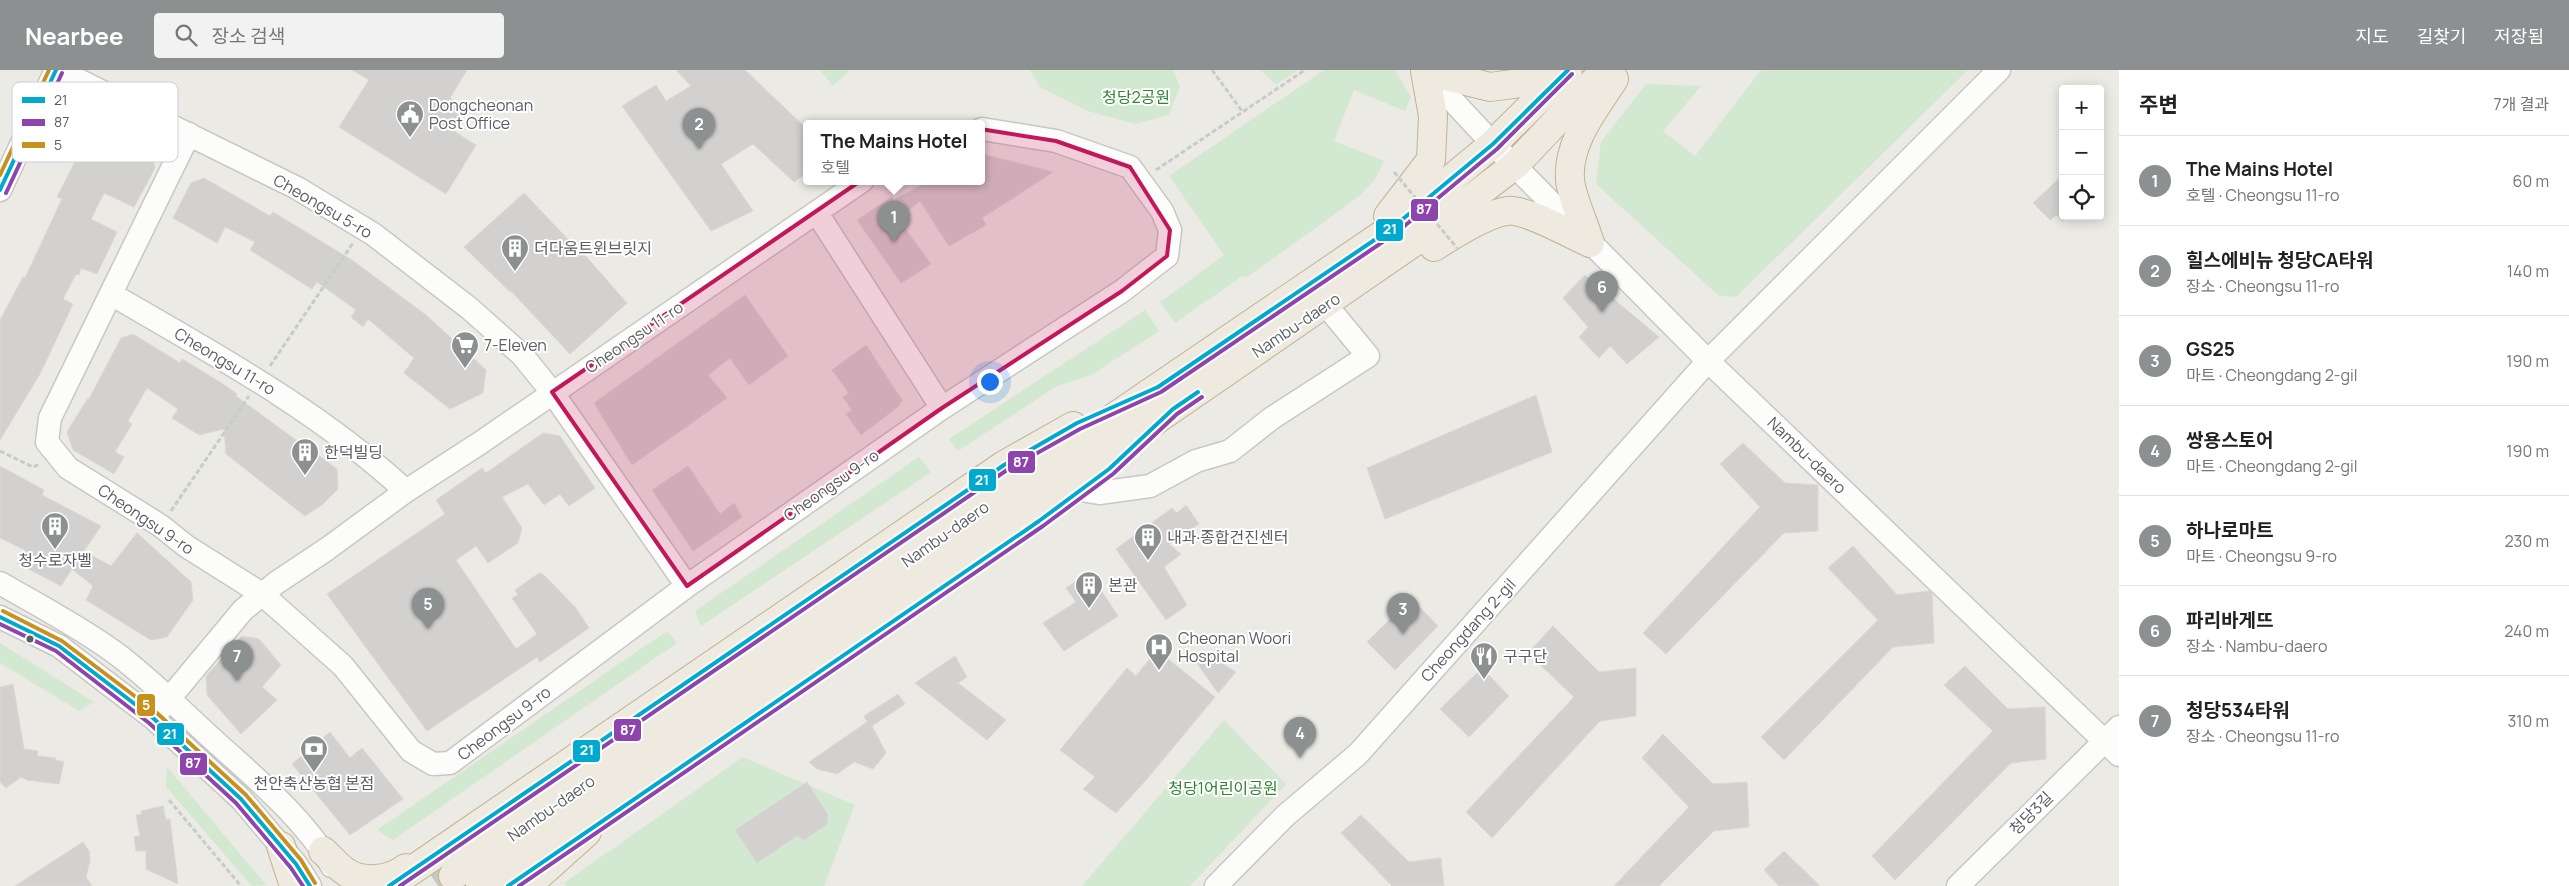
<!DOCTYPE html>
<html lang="ko">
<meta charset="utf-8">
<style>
:root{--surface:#fff;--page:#f2f2f2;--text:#222;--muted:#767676;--line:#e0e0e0;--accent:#8d9090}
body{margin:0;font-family:Manrope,"Noto Sans KR",sans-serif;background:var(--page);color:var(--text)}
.controls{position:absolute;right:15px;top:15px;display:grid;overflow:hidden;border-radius:5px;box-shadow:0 2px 12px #0003}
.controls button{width:45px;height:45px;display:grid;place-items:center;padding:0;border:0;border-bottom:1px solid var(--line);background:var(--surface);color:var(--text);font:25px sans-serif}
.you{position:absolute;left:989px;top:311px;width:18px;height:18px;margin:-12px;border:4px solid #fff;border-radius:50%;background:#1a73e8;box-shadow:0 0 0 8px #1a73e833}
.badge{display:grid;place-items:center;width:32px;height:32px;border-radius:50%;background:var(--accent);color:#fff;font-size:16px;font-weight:700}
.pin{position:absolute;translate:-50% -41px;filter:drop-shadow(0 1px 2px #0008)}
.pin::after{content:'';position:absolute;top:26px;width:18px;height:15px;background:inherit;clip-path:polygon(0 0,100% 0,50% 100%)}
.popup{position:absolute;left:803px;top:50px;width:182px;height:65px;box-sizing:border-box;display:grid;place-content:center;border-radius:5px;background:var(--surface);filter:drop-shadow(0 1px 4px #0005);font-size:16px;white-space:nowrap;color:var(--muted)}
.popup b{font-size:19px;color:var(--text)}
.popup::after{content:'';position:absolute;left:50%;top:100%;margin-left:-10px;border:10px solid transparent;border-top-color:var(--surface)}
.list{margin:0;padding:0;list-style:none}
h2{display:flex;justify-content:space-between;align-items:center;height:65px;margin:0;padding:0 20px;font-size:21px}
h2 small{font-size:16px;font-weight:400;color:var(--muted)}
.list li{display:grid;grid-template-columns:32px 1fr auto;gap:15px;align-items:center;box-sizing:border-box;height:90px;padding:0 20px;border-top:1px solid var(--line)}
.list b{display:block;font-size:19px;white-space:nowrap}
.list p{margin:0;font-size:16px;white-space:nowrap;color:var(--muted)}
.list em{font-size:16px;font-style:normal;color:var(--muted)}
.icon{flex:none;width:28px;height:28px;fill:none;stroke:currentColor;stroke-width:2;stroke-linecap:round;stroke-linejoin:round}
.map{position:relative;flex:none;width:2119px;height:816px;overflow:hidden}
header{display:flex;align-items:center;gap:30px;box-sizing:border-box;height:70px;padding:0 25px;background:var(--accent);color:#fff}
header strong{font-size:24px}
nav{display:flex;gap:28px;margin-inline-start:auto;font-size:18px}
.search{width:350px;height:45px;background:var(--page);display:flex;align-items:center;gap:12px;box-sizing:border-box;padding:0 18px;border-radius:5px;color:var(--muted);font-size:19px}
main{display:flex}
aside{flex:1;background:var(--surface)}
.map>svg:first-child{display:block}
.green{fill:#d3e8d0}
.building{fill:#d2d1cf;stroke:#dad8d4}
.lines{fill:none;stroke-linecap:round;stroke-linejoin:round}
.highway-tunnel{stroke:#c7c7c4;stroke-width:28;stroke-dasharray:28 14;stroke-linecap:butt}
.minor-casing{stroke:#c7c7c5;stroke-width:25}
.highway-casing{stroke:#c3b292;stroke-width:30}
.path{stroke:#c7ccc9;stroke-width:3;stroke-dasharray:5 2.5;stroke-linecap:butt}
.minor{stroke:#fcfcfb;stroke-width:22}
.highway{stroke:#eeeae0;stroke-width:28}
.path-bridge{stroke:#c7ccc9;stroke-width:3;stroke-dasharray:5 2.5;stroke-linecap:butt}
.bus-1-casing{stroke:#fff;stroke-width:8}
.bus-2-casing{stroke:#fff;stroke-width:8}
.bus-3-casing{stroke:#fff;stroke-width:8}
.bus-1{stroke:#00a9ce;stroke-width:4}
.bus-2{stroke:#8e44ad;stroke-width:4}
.bus-3{stroke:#c8911e;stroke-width:4}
.marked{fill:#c2185b;fill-opacity:0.2;stroke:#c2185b;stroke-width:4;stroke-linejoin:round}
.bus-dot{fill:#5a5f63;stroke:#fff;stroke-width:2}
.labels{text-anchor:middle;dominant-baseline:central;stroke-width:4;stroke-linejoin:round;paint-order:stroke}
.park-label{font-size:16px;fill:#328333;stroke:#fff}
.poi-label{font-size:16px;fill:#5a5f63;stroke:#fff;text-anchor:start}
.street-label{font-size:16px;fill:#5a5f63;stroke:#fff}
.key{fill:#fff;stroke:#cecfd0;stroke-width:1}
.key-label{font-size:14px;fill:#5a5f63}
.line-badge{stroke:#fff;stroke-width:2}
.badge-label{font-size:14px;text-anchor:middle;font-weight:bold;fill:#fff}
</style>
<header>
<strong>Nearbee</strong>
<div class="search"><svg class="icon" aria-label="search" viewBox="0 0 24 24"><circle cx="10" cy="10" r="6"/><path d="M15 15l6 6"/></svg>장소 검색</div>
<nav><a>지도</a><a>길찾기</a><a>저장됨</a></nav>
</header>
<main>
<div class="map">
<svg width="2119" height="816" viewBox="0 0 2119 816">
<rect width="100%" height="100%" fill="#ebeae5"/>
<path class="green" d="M820 0H850L833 16Z
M1030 0H1173L1180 16 1169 45 1135 54 1088 41 1040 17Z
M1260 0H1298L1276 15Z
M1324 0H1395L1411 27 1405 41 1354 20 1334 71 1384 91 1375 109 1361 125 1249 206 1241 207 1175 253 1160 232 1224 185 1169 106Z
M1761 0H1968L1736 227 1718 225 1596 114 1601 72 1646 14 1701 16 1663 61 1695 86Z
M1145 240 1159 261 1093 304 1055 317 958 381 949 369Z
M919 387 931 402 701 556 695 541Z
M667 561 677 573 393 770 377 760Z
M0 573 94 632 79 641 0 593Z
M1224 650 1286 714 1190 816H1082Z
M743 687 855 735 824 816H566L564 813Z
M167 697 266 815 252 816 166 717Z"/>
<path class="building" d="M352 0H467L450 28 466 38 452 60 476 75 446 124 339 57 369 10Z
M676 0H745L806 58V103L794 112 753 74 721 94 753 141 711 161 622 36 656 15 666 31 691 16Z
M104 67 153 90 155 98 134 137 104 123 91 149 117 162 97 204 81 198 79 205 76 204 63 229 73 234 40 304 0 370V250L23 207 25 208 62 129 57 127 86 70Z
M982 84 1053 102 982 148 986 155 949 176 920 131 898 149 931 194 901 213 857 150 892 127 894 130 929 111H982Z
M2063 105V152L2056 145 2050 150 2033 133Z
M204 108 270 146 273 142 352 190 426 245 486 300 483 323 450 339 404 303 414 288 368 249 363 257 351 247 356 240 317 212 312 219 250 180 255 172 225 157 217 173 173 148 191 113Z
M524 123 582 184 583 183 627 233 570 284 511 221 510 222 464 177Z
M1585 205 1659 267 1627 294 1610 276 1599 288 1579 267 1588 257 1563 228Z
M745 225 788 286 749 315 730 288 708 305 727 328 632 395 594 333Z
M133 264 180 293 182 289 223 314 237 324 236 326 308 379 309 378 337 399 338 419 323 434 305 446 226 384 224 359 199 365 172 348 178 339 147 318 128 351 132 354 115 382 124 387 114 404 73 380 67 362 88 328 89 329 121 268Z
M866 275 902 330 899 336 861 365 846 344 852 340 843 327 849 323 832 300Z
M1536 325 1552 382 1385 449 1367 398Z
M543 363 560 366 595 418 569 436 560 424 544 435 528 414 502 427 522 458 518 473 488 493 476 476 456 490 516 579 537 564 512 528 518 525 515 520 539 503 544 505 575 537 589 558 540 592 537 587 427 661 327 524 445 444 436 430 482 398 486 403Z
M1743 373 1785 413 1818 415V461L1784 463 1666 584 1643 563 1760 437 1720 394Z
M0 396 44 420 42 425 101 456 84 481 111 496 137 463 191 512 193 530 167 567 151 570 86 530 93 516 72 499 61 516 17 493 25 480 0 468Z
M688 396 720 444 734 433 742 447 693 481 652 420Z
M1186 435 1199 454 1169 474 1181 484 1164 497 1187 535 1166 550 1116 479 1172 438 1177 443Z
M1853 476 1897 525 1929 521 1932 523 1934 573 1893 577 1784 690 1761 667 1878 550 1828 498Z
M1089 502 1118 546 1064 581 1043 553 1076 532 1066 518Z
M1411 528 1438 556 1395 600 1367 572Z
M1553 556 1599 602 1636 598V646L1600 651 1492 768 1466 742 1574 627 1528 583Z
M242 566 259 569 281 595 262 617 277 630 241 664 207 625 206 606Z
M1157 580 1215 627 1147 709 1116 743 1083 719 1095 707 1060 680 1127 598 1136 606Z
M955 586 967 607 958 613 1006 650 987 670 915 613Z
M1210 586 1236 602 1218 623 1194 589Z
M1965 596 2008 639 2045 637 2046 689 2011 693 1895 810 1872 786 1993 661 1944 615Z
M1482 598 1509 626 1469 667 1440 639Z
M13 614 24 679 38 681 37 686 56 688 55 690 64 692 59 714 27 710 21 707 6 718 0 712V617Z
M898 624 905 634 872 656 886 683 873 699 854 692 837 704 817 699 809 692 867 652 864 646Z
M330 662 350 688 362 678 403 729 350 765 292 694Z
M1663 664 1713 714 1747 712 1749 757 1714 761 1659 816H1614L1689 737 1642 688Z
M807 712 828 745 827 754 804 770 797 766 757 793 735 760Z
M163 736 166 750 170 749 178 814 146 799V781H136L134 767 140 766 136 745 142 744 141 741Z
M1361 745 1409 792 1441 788 1444 816H1392L1341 763Z
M83 772 89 781 90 791 86 807 92 816H15Z
M1784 781 1820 816H1779L1764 800Z"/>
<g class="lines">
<path class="highway-tunnel" d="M438 816 453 806"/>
<g class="minor-casing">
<path id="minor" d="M58 0 297 118 373 164 469 238 522 285 552 322 687 516
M1424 0 1493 74 1708 291 2119 685
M189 64 50 348 47 372 68 398 161 456 186 476 262 524 343 596 411 681 433 694 450 693 687 516 942 338 1122 221 1167 186 1170 160 1162 141 1130 97 1056 71 982 59
M0 120 56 0
M817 143 942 338
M111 224C214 284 318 340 406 421
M1081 420 1099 423 1150 416 1196 391 1230 381 1272 348 1368 286 1326 235
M0 513C38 535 78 556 114 582 151 609 184 644 219 675 259 711 304 749 332 796
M0 547 59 576 153 648 241 729 296 794 310 816
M153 648 243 540 276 513 327 479 406 421 480 373 862 111
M1216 816 1285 746 1358 684 1708 291 1999 0
M1958 816 2119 657"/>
</g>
<g class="highway-casing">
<path id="highway" d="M1388 146 1431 90 1433 46 1425 1 1490 17 1528 12 1544 0
M1590 173C1585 156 1571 125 1570 110 1567 72 1595 39 1614 9
M1434 177C1451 166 1486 144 1507 141 1524 138 1572 165 1590 173
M281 776 294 816
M323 781C331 788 338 797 346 802 364 814 390 810 406 798
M453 806 1085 367 1392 158 1493 74 1568 0
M389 816 1004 395 1073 356
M480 816 1417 170 1515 95 1605 0
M527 816 587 762"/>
</g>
<path class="path" d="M1212 0 1242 41
M1156 100 1305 0
M270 296 353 173
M0 381 33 397 40 394
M171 441 249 326
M169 730 241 816"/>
<use href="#minor" class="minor"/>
<use href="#highway" class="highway"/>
<path class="path-bridge" d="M1394 102 1457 178"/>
<g class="bus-1-casing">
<path id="bus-1" d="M0 120 56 0
M0 547 59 576 153 648 241 729 296 794 310 816
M389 816 1004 395 1077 353 1158 317 1392 158 1493 74 1568 0
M508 816 1039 451 1109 399 1173 339 1198 322"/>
</g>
<g class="bus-2-casing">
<path id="bus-2" d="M6 123 62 3
M0 554 56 581 149 653 236 733 291 798 303 816
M400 816 1007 400 1080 359 1161 322 1396 163 1497 79 1572 4
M519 816 1043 456 1113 404 1177 344 1202 327"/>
</g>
<g class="bus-3-casing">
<path id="bus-3" d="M0 105 49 0
M3 541 62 571 157 643 246 725 301 790 315 813"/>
</g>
<use href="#bus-1" class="bus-1"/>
<use href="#bus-2" class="bus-2"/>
<use href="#bus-3" class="bus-3"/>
</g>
<path class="marked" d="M974 58 1056 71 1130 97 1170 160 1167 186 1122 221 942 338 687 516 552 322 904 81 946 62Z"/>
<defs>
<g id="civic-pin" transform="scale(1.4375)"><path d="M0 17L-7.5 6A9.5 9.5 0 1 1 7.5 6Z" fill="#8d9090" stroke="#fff"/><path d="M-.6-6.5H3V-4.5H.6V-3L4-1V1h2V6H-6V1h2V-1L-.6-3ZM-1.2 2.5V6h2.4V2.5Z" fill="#fff"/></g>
<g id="building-pin" transform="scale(1.4375)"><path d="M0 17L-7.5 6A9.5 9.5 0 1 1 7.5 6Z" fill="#8d9090" stroke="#fff"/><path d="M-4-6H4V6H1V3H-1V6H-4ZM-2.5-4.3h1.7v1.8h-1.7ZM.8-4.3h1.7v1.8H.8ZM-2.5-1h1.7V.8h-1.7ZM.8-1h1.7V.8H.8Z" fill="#fff"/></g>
<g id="supermarket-pin" transform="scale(1.4375)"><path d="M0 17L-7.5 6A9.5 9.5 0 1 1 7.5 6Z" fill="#8d9090" stroke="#fff"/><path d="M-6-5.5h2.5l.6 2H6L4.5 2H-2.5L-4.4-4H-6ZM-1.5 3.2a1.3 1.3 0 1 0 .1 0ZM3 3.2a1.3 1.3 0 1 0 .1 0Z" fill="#fff"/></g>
<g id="hospital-pin" transform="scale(1.4375)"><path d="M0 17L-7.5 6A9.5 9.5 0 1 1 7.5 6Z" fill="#8d9090" stroke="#fff"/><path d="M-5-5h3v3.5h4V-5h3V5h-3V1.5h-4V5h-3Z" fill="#fff"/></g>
<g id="restaurant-pin" transform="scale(1.4375)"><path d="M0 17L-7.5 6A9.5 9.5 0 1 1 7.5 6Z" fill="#8d9090" stroke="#fff"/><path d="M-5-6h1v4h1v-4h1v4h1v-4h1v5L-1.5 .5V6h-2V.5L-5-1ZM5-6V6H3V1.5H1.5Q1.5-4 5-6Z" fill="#fff"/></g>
<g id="bank-pin" transform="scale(1.4375)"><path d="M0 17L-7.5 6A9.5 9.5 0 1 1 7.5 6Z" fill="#8d9090" stroke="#fff"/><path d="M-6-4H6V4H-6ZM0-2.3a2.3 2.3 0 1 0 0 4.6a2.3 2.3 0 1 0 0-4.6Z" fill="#fff"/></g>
</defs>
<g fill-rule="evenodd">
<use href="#civic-pin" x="410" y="44"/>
<use href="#building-pin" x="515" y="178"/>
<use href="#supermarket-pin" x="465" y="275"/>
<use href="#building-pin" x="305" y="382"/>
<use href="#building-pin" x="55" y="456"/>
<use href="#building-pin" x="1148" y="467"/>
<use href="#building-pin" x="1089" y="515"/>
<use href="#hospital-pin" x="1159" y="577"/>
<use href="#restaurant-pin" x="1484" y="586"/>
<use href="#bank-pin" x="314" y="679"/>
</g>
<circle class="bus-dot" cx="30" cy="569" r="4.5"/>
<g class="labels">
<g class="park-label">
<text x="1136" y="27">청당2공원</text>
<text x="1223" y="718">청당1어린이공원</text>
</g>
<g class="poi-label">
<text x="429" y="35">Dongcheonan<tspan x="429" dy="18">Post Office</tspan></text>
<text x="534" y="178">더다움트윈브릿지</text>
<text x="484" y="275">7-Eleven</text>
<text x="324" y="382">한덕빌딩</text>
<text x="1167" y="467">내과·종합건진센터</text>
<text x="55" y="490" text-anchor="middle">청수로자벨</text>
<text x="1108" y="515">본관</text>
<text x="1178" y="568">Cheonan Woori<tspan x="1178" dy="18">Hospital</tspan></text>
<text x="1503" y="586">구구단</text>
<text x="314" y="713" text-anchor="middle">천안축산농협 본점</text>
</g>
<g class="street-label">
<text transform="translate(323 136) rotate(30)">Cheongsu 5-ro</text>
<text transform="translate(1296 255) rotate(-34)">Nambu-daero</text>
<text transform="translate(634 267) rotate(-34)">Cheongsu 11-ro</text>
<text transform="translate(225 291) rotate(31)">Cheongsu 11-ro</text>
<text transform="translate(1807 385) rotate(44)">Nambu-daero</text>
<text transform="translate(831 415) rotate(-35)">Cheongsu 9-ro</text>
<text transform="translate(146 449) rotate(34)">Cheongsu 9-ro</text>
<text transform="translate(945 464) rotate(-35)">Nambu-daero</text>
<text transform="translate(1468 560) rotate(-48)">Cheongdang 2-gil</text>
<text transform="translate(504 653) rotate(-37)">Cheongsu 9-ro</text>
<text transform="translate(551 738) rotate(-35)">Nambu-daero</text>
<text transform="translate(2031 743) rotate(-45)">청당3길</text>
</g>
</g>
<rect x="12" y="12" width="166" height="80" rx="8" class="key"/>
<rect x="22" y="27" width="23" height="6" fill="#00a9ce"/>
<rect x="22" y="49" width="23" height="7" fill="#8e44ad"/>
<rect x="22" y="72" width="23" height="6" fill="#c8911e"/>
<g class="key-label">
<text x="54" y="35">21</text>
<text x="54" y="57">87</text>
<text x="54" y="80">5</text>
</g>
<g class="line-badge">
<rect x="1410" y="128" width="29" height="24" rx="5" fill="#8e44ad"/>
<rect x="1375" y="148" width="29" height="24" rx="5" fill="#00a9ce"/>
<rect x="1007" y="380" width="29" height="24" rx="5" fill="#8e44ad"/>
<rect x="968" y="398" width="29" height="24" rx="5" fill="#00a9ce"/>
<rect x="136" y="623" width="20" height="24" rx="5" fill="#c8911e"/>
<rect x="613" y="648" width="29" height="24" rx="5" fill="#8e44ad"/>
<rect x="156" y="652" width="29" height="24" rx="5" fill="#00a9ce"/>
<rect x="572" y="669" width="29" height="24" rx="5" fill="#00a9ce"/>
<rect x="179" y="682" width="29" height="24" rx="5" fill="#8e44ad"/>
</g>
<g class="badge-label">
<text x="1424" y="144">87</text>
<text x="1390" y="164">21</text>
<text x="1021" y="397">87</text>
<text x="982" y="415">21</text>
<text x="146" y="640">5</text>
<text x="628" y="665">87</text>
<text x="170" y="669">21</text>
<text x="587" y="685">21</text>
<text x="193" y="698">87</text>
</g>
</svg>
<div class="controls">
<button>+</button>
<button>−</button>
<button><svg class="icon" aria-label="locate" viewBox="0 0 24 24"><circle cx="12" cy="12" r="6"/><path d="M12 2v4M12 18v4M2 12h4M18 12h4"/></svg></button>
</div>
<div class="you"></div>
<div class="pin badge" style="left:894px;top:172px">1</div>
<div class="popup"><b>The Mains Hotel</b>호텔</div>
<div class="pin badge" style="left:699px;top:79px">2</div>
<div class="pin badge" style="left:1403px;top:564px">3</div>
<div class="pin badge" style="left:1300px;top:688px">4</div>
<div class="pin badge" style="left:428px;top:559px">5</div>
<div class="pin badge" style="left:1602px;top:242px">6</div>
<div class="pin badge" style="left:237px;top:611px">7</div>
</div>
<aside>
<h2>주변<small>7개 결과</small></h2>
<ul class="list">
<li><span class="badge">1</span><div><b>The Mains Hotel</b><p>호텔 · Cheongsu 11-ro</p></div><em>60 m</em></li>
<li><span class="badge">2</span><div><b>힐스에비뉴 청당CA타워</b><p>장소 · Cheongsu 11-ro</p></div><em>140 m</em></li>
<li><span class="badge">3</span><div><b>GS25</b><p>마트 · Cheongdang 2-gil</p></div><em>190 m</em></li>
<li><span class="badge">4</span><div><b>쌍용스토어</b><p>마트 · Cheongdang 2-gil</p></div><em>190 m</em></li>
<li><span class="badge">5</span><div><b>하나로마트</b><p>마트 · Cheongsu 9-ro</p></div><em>230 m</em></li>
<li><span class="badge">6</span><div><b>파리바게뜨</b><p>장소 · Nambu-daero</p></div><em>240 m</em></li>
<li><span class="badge">7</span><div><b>청당534타워</b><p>장소 · Cheongsu 11-ro</p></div><em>310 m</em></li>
</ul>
</aside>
</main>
